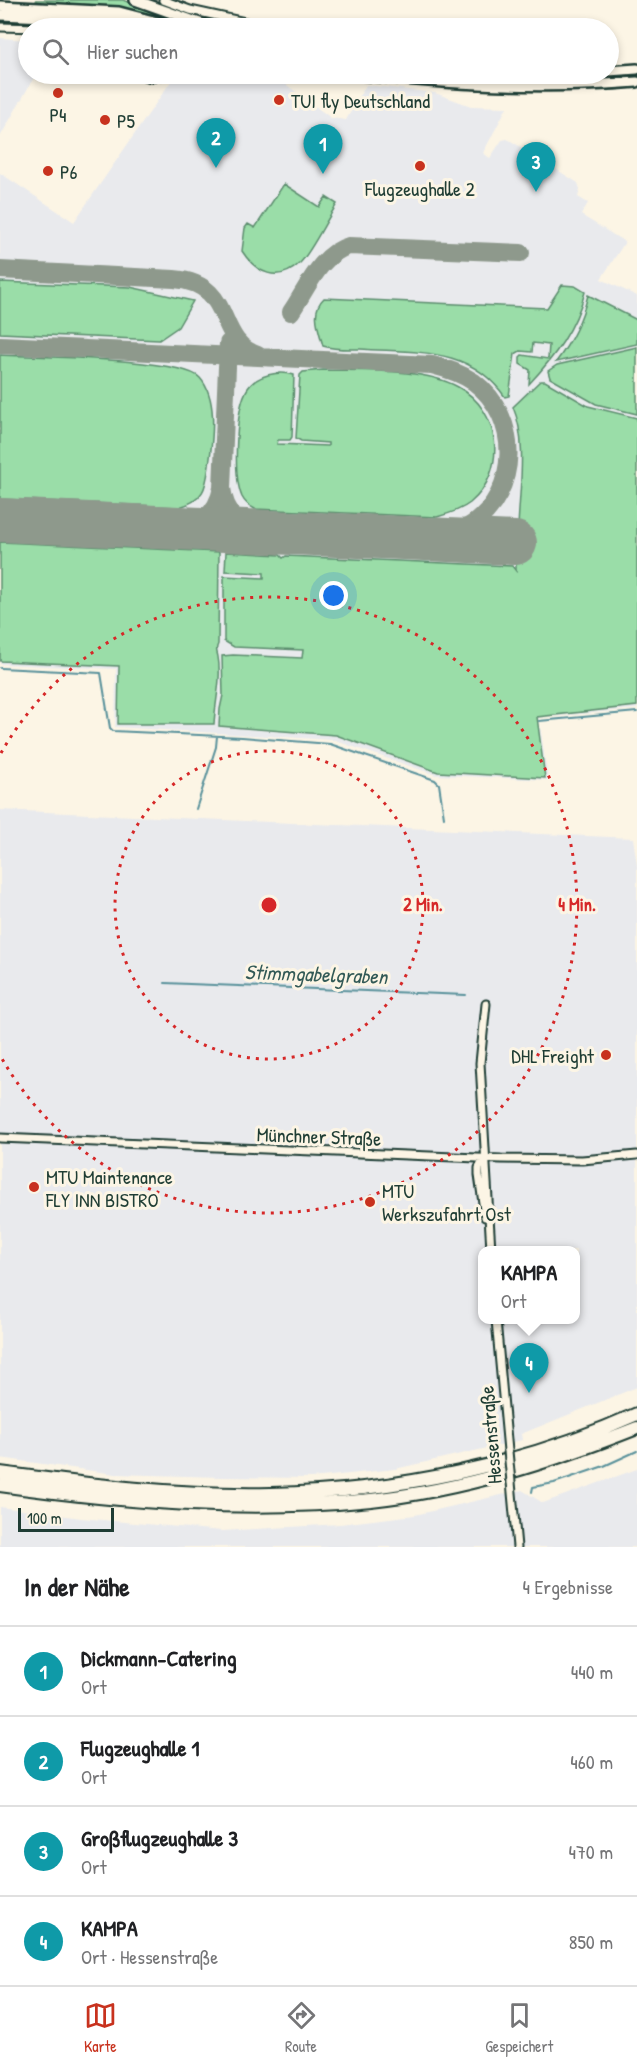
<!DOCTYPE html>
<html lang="de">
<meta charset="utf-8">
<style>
:root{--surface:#fff;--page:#f6f6f6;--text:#202124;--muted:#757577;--line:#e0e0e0;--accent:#c8321e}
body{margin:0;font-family:"Patrick Hand",sans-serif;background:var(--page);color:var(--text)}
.scale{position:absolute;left:18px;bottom:15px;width:96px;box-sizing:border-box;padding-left:6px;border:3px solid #1f3d34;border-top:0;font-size:16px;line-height:21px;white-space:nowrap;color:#1f3d34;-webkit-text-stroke:4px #fcf5e5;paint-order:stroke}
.you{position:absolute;left:334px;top:596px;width:21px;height:21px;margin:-15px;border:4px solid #fff;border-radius:50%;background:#1a73e8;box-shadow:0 0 0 9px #1a73e833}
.badge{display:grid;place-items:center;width:39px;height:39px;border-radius:50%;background:var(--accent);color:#fff;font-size:20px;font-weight:700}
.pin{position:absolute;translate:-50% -50px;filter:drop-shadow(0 2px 3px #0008)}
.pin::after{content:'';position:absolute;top:32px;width:21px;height:18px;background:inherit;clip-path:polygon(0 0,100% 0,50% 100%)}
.popup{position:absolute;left:478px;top:1246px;width:102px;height:78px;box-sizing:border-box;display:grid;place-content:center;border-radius:12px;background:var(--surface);filter:drop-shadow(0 2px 4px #0005);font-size:20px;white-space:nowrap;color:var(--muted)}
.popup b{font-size:22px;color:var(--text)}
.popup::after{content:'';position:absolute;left:50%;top:100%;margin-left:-12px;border:12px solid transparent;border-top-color:var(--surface)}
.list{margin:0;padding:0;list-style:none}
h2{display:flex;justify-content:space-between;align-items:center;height:78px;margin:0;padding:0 24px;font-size:26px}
h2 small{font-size:20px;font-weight:400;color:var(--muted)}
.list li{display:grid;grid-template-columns:39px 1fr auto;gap:18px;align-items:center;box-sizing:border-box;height:90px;padding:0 24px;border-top:2px solid var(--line)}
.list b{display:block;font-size:22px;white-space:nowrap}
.list p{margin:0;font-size:20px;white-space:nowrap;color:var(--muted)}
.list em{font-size:20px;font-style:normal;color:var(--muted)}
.icon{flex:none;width:33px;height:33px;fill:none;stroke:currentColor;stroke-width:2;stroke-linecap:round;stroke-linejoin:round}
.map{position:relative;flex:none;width:637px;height:1547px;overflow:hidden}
.search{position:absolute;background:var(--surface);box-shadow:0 3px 9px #0003;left:18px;right:18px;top:18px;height:66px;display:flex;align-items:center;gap:15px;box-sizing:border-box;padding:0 21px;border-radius:33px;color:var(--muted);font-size:22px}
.sheet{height:438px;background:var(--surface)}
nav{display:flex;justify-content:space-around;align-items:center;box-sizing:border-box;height:84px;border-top:2px solid var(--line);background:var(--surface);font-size:16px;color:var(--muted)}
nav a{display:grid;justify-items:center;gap:3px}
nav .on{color:var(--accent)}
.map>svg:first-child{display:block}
.built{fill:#e9eaed;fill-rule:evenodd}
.green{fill:#9adda8;stroke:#5c8d6e;stroke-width:1.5}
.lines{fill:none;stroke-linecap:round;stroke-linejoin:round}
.stream{stroke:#59919b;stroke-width:2}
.taxiway{stroke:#8e998c;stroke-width:18}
.runway{stroke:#8e998c;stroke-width:44}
.street-casing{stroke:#1f3d34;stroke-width:11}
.secondary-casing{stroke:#1f3d34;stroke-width:14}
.highway-casing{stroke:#1f3d34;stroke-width:16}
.street{stroke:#fcf5e5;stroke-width:7}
.secondary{stroke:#fcf5e5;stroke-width:9}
.highway{stroke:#fcf5e5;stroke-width:12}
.street-bridge-casing{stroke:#1f3d34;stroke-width:11;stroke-linecap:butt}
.street-bridge{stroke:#fcf5e5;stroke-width:7}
.ring{fill:none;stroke:#d62828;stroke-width:3;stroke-dasharray:3 6}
.poi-dot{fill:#c8321e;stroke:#fcf5e5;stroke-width:2}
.labels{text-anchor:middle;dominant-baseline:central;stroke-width:6;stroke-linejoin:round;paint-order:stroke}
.poi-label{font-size:20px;fill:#1f3d34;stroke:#fcf5e5;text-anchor:start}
.street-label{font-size:20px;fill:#1f3d34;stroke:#fcf5e5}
.water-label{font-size:21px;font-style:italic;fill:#325956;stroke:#fcf5e5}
.centre{fill:#d62828;stroke:#fcf5e5;stroke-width:3}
.ring-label{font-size:18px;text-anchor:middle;font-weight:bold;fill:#d62828;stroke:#fcf5e5;stroke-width:6;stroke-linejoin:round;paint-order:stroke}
</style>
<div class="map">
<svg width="637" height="1547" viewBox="0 0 637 1547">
<rect width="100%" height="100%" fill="#fcf5e5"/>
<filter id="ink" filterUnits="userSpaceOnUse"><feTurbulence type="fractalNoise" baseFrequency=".0167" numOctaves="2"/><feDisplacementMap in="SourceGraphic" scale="12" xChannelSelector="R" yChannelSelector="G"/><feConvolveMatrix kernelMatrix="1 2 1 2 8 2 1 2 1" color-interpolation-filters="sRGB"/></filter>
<g filter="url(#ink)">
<path class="built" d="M0 38 28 40V74H36L0 137Z
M176 74H278L276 77 331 118 346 120 366 85 435 93 471 106 507 107 483 153 490 158 502 140 507 139 511 141 578 183 580 189 578 197 588 203 581 215 625 242 601 279 637 296V709L539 718 548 780 436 775 333 740 115 727 116 669 0 664V173L74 222Z
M0 810 633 838 637 865V1387L521 1434 522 1440 395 1469 312 1478 221 1477 115 1474 0 1458ZM482 1250H576V1320H482Z
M637 1469V1547H0V1507L81 1518 222 1531 340 1524 415 1515 522 1490 543 1503Z"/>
<path class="green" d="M36 0H123L154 13 153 16 38 4Z
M284 184 319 207 326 197 337 204C327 219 311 252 300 263 278 284 256 273 242 251L245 228 248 224 255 228Z
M0 282 130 287 193 301 178 327 159 340 0 333Z
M562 285 575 286 585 292C575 330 555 356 529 384L530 370 520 364V357L522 355 548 359 549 345 533 343 532 352 520 351 515 354 509 396 505 397C470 346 416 353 360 349 348 349 335 350 323 346 319 330 310 311 324 298L547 308Z
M588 295 637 320V344L556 362C572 341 582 320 588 295Z
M637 347V414L596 404 550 378 548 371 557 365Z
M0 355C33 357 182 358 200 378 217 397 213 434 210 458 206 482 208 500 179 507L0 499Z
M323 370C363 371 424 368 458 387 501 410 508 471 470 503 461 510 448 514 437 517L255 509C249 506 245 503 242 497 233 476 235 407 248 388 257 375 279 370 294 375L292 437 290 440H278L277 444 328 446V443L301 441 296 438 300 375 303 372Z
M540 381H545L588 406 637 418V706L537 717 545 778 438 772 336 735 219 726 220 709 223 695 222 656 233 655 302 658 303 650 234 647 224 641V576L264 578V573L225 571 226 552 280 555 283 558 286 556 512 566 516 571V559L524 558 526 529H518C519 491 528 442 513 407Z
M0 542 219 552 218 644C215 650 217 651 218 657 222 679 215 702 214 724H118L119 666 0 661Z"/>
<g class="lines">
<path class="stream" d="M0 668 101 673 110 728 113 731 242 737 330 744 435 780 439 784 444 817
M539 721 637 712
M196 809 216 747 217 736
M165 983 466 995
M532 1492 533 1487 554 1483 604 1466 637 1451"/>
<path class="taxiway" d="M0 270 174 279C237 284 213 341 258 355
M291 312C307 289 320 254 349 246L521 253
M0 345 432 365C448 369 461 373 474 382 521 417 520 492 471 525 458 533 444 537 428 539
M222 488 228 343
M170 528C198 526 216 518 222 488 225 514 240 526 264 532"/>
<path class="runway" d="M0 520 515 543"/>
<g class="street-casing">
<path id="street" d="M163 0 190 10 273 28
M0 27 39 28
M137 74 151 78 167 74
M486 1004 480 1063 491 1250
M0 1138 501 1159 582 1160 637 1155
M484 1159 479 1168V1175L485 1217
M496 1320 508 1451
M511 1482 517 1547"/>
</g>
<g class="secondary-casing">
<path id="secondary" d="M135 0 214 28
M0 6 119 12 180 28
M0 15 113 20 153 26
M608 71 637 69
M353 74C448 84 542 90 637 82
M512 74H548"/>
</g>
<g class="highway-casing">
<path id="highway" d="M0 1473C90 1485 180 1496 271 1494 396 1492 523 1465 637 1414
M0 1485C123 1502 246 1513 371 1500 463 1490 551 1462 637 1428"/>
</g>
<use href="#street" class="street"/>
<use href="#secondary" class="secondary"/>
<use href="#highway" class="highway"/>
<g class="street-bridge-casing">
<path id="street-bridge" d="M508 1451 511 1482"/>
</g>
<use href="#street-bridge" class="street-bridge"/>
</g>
</g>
<g class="ring">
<circle cx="269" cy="905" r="154"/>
<path d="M1 753A308 308 0 1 1 1 1057"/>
</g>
<g class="poi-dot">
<circle cx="58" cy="93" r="6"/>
<circle cx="279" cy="100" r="6"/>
<circle cx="105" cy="120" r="6"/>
<circle cx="420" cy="166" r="6"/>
<circle cx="48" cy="171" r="6"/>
<circle cx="606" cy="1055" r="6"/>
<circle cx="34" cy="1187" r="6"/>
<circle cx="370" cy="1202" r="6"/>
</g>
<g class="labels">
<g class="poi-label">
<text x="291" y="100">TUI fly Deutschland</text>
<text x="58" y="114" text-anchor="middle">P4</text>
<text x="117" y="120">P5</text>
<text x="60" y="171">P6</text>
<text x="420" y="188" text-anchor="middle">Flugzeughalle 2</text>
<text x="594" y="1055" text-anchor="end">DHL Freight</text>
<text x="46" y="1176">MTU Maintenance<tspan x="46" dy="23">FLY INN BISTRO</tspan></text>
<text x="382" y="1190">MTU<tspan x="382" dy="23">Werkszufahrt Ost</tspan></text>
</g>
<g class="street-label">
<text transform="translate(319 1136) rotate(2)">Münchner Straße</text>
<text transform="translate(490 1435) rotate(-95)">Hessenstraße</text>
</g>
<g class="water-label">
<text transform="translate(316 974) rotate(2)">Stimmgabelgraben</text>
</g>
</g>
<circle cx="269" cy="905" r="9" class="centre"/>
<g class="ring-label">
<text x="423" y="911">2 Min.</text>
<text x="577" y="911">4 Min.</text>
</g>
</svg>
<div class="scale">100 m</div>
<div class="you"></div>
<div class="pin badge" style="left:323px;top:174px;background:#0f9aa8">1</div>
<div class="pin badge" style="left:216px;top:168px;background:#0f9aa8">2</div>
<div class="pin badge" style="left:536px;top:192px;background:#0f9aa8">3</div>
<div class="pin badge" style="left:529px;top:1393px;background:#0f9aa8">4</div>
<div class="popup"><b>KAMPA</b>Ort</div>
<div class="search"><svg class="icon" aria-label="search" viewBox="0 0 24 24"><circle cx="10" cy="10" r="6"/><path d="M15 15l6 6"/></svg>Hier suchen</div>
</div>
<section class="sheet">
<h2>In der Nähe<small>4 Ergebnisse</small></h2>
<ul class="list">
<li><span class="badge" style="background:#0f9aa8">1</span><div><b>Dickmann-Catering</b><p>Ort</p></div><em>440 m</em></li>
<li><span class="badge" style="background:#0f9aa8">2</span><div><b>Flugzeughalle 1</b><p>Ort</p></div><em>460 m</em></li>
<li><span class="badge" style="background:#0f9aa8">3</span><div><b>Großflugzeughalle 3</b><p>Ort</p></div><em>470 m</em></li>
<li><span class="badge" style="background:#0f9aa8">4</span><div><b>KAMPA</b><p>Ort · Hessenstraße</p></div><em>850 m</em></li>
</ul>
</section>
<nav>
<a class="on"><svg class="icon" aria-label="map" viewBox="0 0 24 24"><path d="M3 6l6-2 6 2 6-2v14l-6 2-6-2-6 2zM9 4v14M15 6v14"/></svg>Karte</a>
<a><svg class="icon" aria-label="directions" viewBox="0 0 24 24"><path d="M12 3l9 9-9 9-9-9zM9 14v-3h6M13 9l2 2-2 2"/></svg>Route</a>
<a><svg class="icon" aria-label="saved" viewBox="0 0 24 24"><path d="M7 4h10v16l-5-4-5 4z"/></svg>Gespeichert</a>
</nav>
